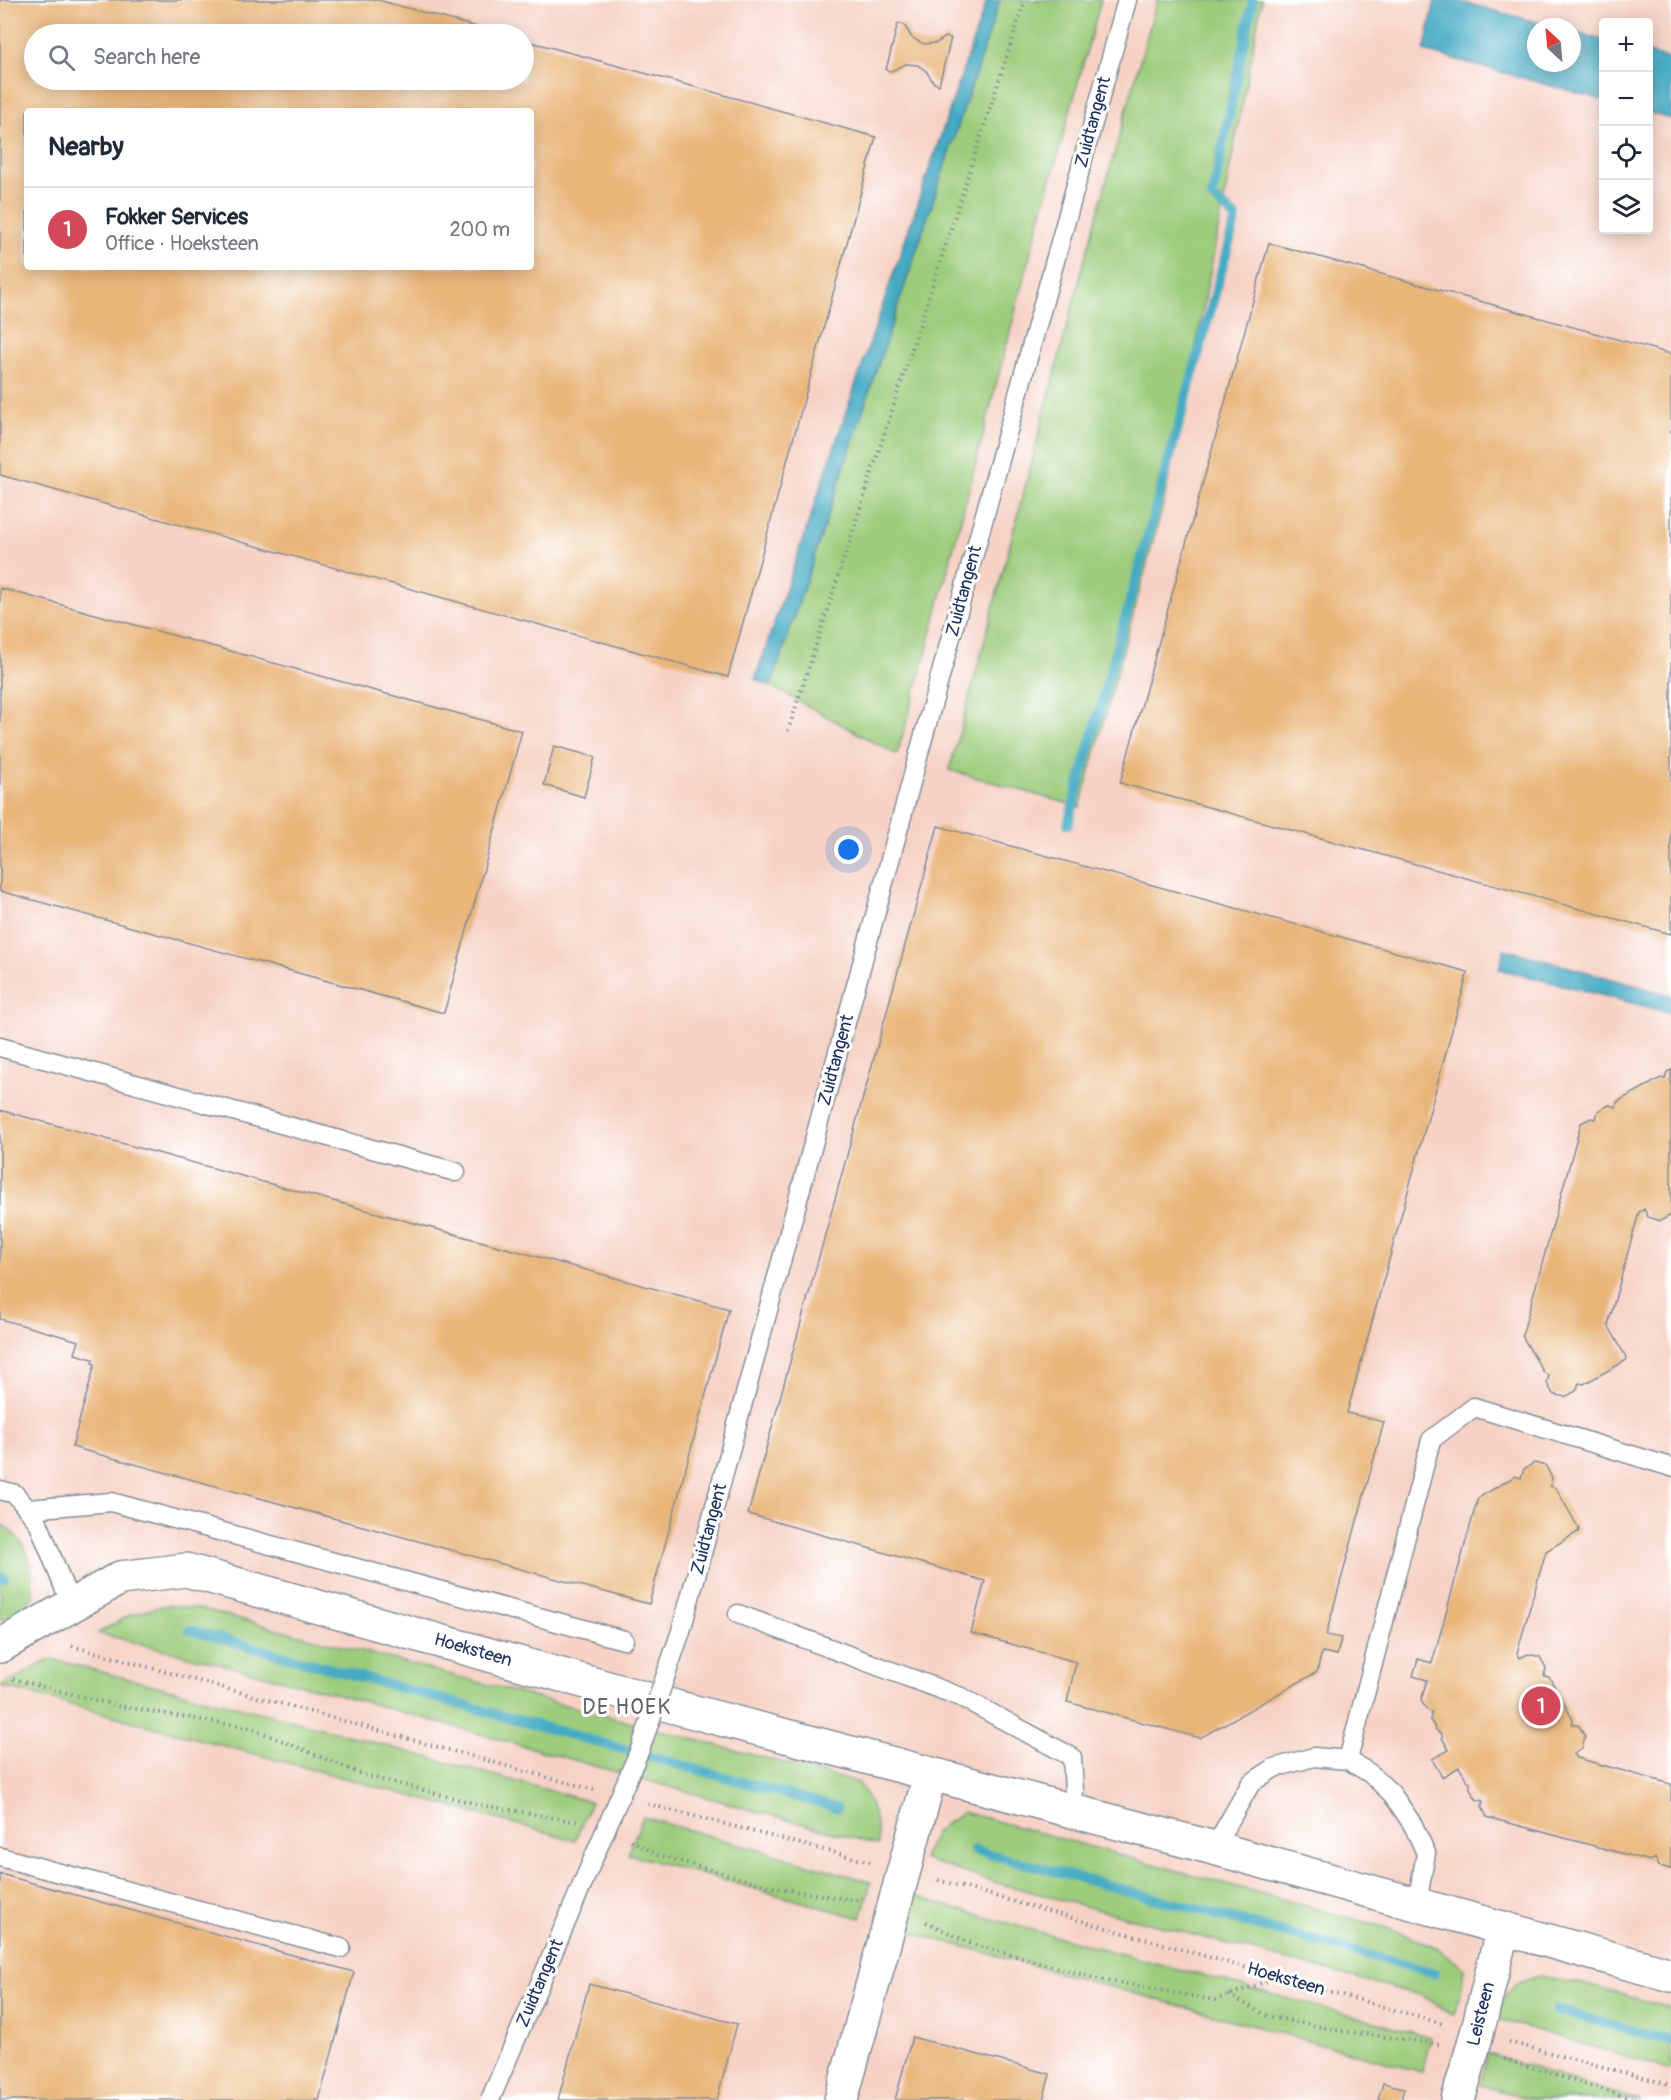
<!DOCTYPE html>
<meta charset="utf-8">
<style>
:root{--surface:#fff;--page:#f6f6f7;--text:#1f2937;--muted:#747a83;--line:#e0e1e3;--accent:#d1495b}
body{margin:0;font-family:Pangolin,sans-serif;background:var(--page);color:var(--text)}
.controls{position:absolute;right:18px;top:18px;display:grid;overflow:hidden;border-radius:6px;box-shadow:0 3px 15px #0003}
.controls button{width:54px;height:54px;display:grid;place-items:center;padding:0;border:0;border-bottom:2px solid var(--line);background:var(--surface);color:var(--text);font:30px sans-serif}
.compass{position:absolute;left:1527px;top:18px;width:54px;height:54px;border-radius:50%;background:var(--surface);box-shadow:0 3px 15px #0003;rotate:334deg}
.you{position:absolute;left:849px;top:850px;width:21px;height:21px;margin:-15px;border:4px solid #fff;border-radius:50%;background:#1a73e8;box-shadow:0 0 0 9px #1a73e833}
.badge{display:grid;place-items:center;width:39px;height:39px;border-radius:50%;background:var(--accent);color:#fff;font-size:20px;font-weight:700}
.pin{position:absolute;translate:-50% -50%;border:3px solid #fff;box-shadow:0 2px 6px #0006}
.list{margin:0;padding:0;list-style:none}
h2{display:flex;justify-content:space-between;align-items:center;height:78px;margin:0;padding:0 24px;font-size:26px}
h2 small{font-size:20px;font-weight:400;color:var(--muted)}
.list li{display:grid;grid-template-columns:39px 1fr auto;gap:18px;align-items:center;box-sizing:border-box;height:84px;padding:0 24px;border-top:2px solid var(--line)}
.list b{display:block;font-size:22px;white-space:nowrap}
.list p{margin:0;font-size:20px;white-space:nowrap;color:var(--muted)}
.list em{font-size:20px;font-style:normal;color:var(--muted)}
.icon{flex:none;width:33px;height:33px;fill:none;stroke:currentColor;stroke-width:2;stroke-linecap:round;stroke-linejoin:round}
.map{position:relative;flex:none;width:1671px;height:2100px;overflow:hidden}
.search{position:absolute;background:var(--surface);box-shadow:0 3px 15px #0003;left:24px;top:24px;width:510px;height:66px;display:flex;align-items:center;gap:15px;box-sizing:border-box;padding:0 21px;border-radius:33px;color:var(--muted);font-size:22px}
.panel{position:absolute;background:var(--surface);box-shadow:0 3px 15px #0003;left:24px;top:108px;width:510px;height:162px;border-radius:6px}
.map>svg:first-child{display:block}
.built{fill:#f6d2c5;fill-rule:evenodd}
.green{fill:#9ccc7b;stroke:#5c7e6c;stroke-width:1.5}
.water{fill:#44aac3;stroke:#306c90;stroke-width:1.5}
.lines{fill:none;stroke-linecap:round;stroke-linejoin:round}
.stream{stroke:#44aac3;stroke-width:10}
.building{fill:#e9b579;fill-rule:evenodd}
.service-casing{stroke:#868d99;stroke-width:21}
.minor-casing{stroke:#868d99;stroke-width:36}
.tertiary-casing{stroke:#868d99;stroke-width:36}
.path{stroke:#868d99;stroke-width:4;stroke-dasharray:1.5 4.5;stroke-linecap:butt}
.service{stroke:#fff;stroke-width:18}
.minor{stroke:#fff;stroke-width:33}
.tertiary{stroke:#fff;stroke-width:33}
.service-bridge-casing{stroke:#868d99;stroke-width:21;stroke-linecap:butt}
.service-bridge{stroke:#fff;stroke-width:18}
.labels{text-anchor:middle;dominant-baseline:central;stroke-width:6;stroke-linejoin:round;paint-order:stroke}
.street-label{font-size:18px;fill:#1b2f5e;stroke:#fff}
.quarter-label{font-size:21px;letter-spacing:1.5px;fill:#635e67;stroke:#fff}
</style>
<div class="map">
<svg width="1671" height="2100" viewBox="0 0 1671 2100">
<rect width="100%" height="100%" fill="#fff"/>
<filter id="ink" filterUnits="userSpaceOnUse"><feTurbulence type="fractalNoise" baseFrequency=".0167" numOctaves="2"/><feDisplacementMap in="SourceGraphic" scale="12" xChannelSelector="R" yChannelSelector="G"/><feConvolveMatrix kernelMatrix="1 2 1 2 8 2 1 2 1" color-interpolation-filters="sRGB"/></filter>
<filter id="wash" filterUnits="userSpaceOnUse"><feTurbulence type="fractalNoise" baseFrequency=".008" numOctaves="4" result="noise"/><feDisplacementMap in="SourceGraphic" scale="24" xChannelSelector="R" yChannelSelector="G"/><feGaussianBlur stdDeviation="1.35" result="paint"/><feColorMatrix in="noise" values="0 0 0 0 0 0 0 0 0 0 0 0 0 0 0 0 0 1.4 0 .05"/><feComposite in="paint" operator="in"/></filter>
<g filter="url(#wash)">
<rect width="100%" height="100%" fill="#f1ebd4"/>
<path class="built" d="M0 0H1671V2100H0ZM1604 22H1648V230H1604ZM1536 27H1572V63H1536ZM34 34H524V80H34ZM27 111H531V267H27Z"/>
<path class="green" d="M1000 0H1101L1031 251 925 657 897 755 771 686Z
M1157 0H1262L1188 387 1162 509 1080 807 949 770 975 677 1083 266Z
M3 1525C31 1544 33 1566 33 1597L21 1611 6 1620 0 1618V1534Z
M166 1605 202 1609 859 1783C872 1805 878 1820 878 1845L334 1693 98 1633 130 1615Z
M51 1659 325 1729 591 1802 575 1840 1 1686Z
M963 1812 1391 1929 1437 1948 1464 1968 1461 1991 1454 2015 1423 1996 994 1882 923 1859 936 1831Z
M643 1817 871 1882 861 1918 628 1854Z
M913 1895 984 1917 1431 2037 1422 2072 903 1930Z
M1539 1976 1587 1985 1671 2008V2070L1498 2019 1503 1999 1516 1984Z
M1488 2054 1627 2097 1640 2100H1534L1480 2085Z"/>
<path class="water" d="M987 0H1000L771 686 755 679Z
M1435 0H1455L1555 27H1536V63H1572V32L1603 40V100L1424 51Z
M1648 53 1671 59V119L1649 113Z
M1504 949 1671 995V1013L1499 969Z"/>
<g class="lines">
<path class="stream" d="M1068 824 1236 218 1212 197 1253 0
M0 1577 4 1578
M190 1630 837 1808
M974 1850 1435 1973
M1556 2010 1671 2041"/>
</g>
<g id="blocks">
<path class="building" d="M0 0H378L501 34H34V80H524V40L876 137 728 677 0 475ZM27 111H531V267H27Z
M898 23 904 25 912 38 924 44 936 43 946 37 951 38 939 85 934 83 926 71 918 65 906 64 891 71 886 70Z
M1269 243 1671 354V934L1120 783Z
M0 588 522 731 444 1013 0 891Z
M554 746 595 757 584 797 544 785Z
M938 826 1468 972 1347 1413 1384 1422 1326 1635 1341 1638 1337 1655 1322 1652 1317 1672 1200 1738 1067 1702 1076 1662 971 1633 985 1581 748 1514Z
M1671 1070V1215L1660 1221 1648 1217 1644 1209 1639 1212 1608 1325 1626 1357 1625 1361 1584 1384 1579 1383 1576 1391 1565 1397 1553 1394 1547 1383 1549 1375 1544 1373 1522 1336 1581 1123 1591 1118 1596 1119 1598 1111 1609 1105 1616 1107 1617 1102 1661 1078 1665 1079 1667 1072Z
M0 1110 729 1309 649 1604 72 1447 95 1364 92 1363 93 1359 75 1354 79 1341 0 1319Z
M1534 1463 1546 1466 1552 1478 1550 1486 1556 1488 1579 1529 1578 1532 1546 1551 1517 1653 1520 1658 1528 1654 1540 1657 1546 1668 1544 1676 1549 1677 1573 1720 1572 1724 1579 1726 1585 1737 1582 1749 1574 1754 1577 1758 1671 1784V1869L1659 1866 1655 1858 1650 1861 1487 1817 1482 1807 1483 1801 1476 1799 1470 1789V1782L1467 1780 1459 1767 1442 1777 1432 1759 1449 1750 1442 1738V1734L1437 1731 1430 1720 1432 1712 1427 1710 1421 1701 1427 1680 1413 1676 1418 1659 1432 1663 1478 1498 1515 1476 1521 1478 1524 1469Z
M0 1874 354 1972 319 2100H0Z
M589 1984 737 2024 717 2100H558Z
M912 2037 1050 2074 1043 2100H895Z
M1383 2083 1404 2088 1401 2100H1378Z"/>
</g>
</g>
<g filter="url(#ink)">
<use href="#blocks" fill-opacity="0" stroke="#868d99" stroke-width="1.5"/>
<g class="lines">
<g class="service-casing">
<path id="service" d="M925 731 1127 0
M0 1047 456 1172
M0 1490 15 1494 38 1522 71 1605
M28 1509 111 1502 624 1640
M738 1614 961 1697 1072 1757 1074 1791 1071 1811
M1348 1760 1431 1440 1474 1407 1671 1467
M1214 1848 1251 1783 1274 1768 1314 1757 1348 1760 1371 1774 1392 1794 1413 1825 1426 1853 1417 1903
M0 1857 341 1948"/>
</g>
<g class="minor-casing">
<path id="minor" d="M841 2100 930 1775
M1458 2100 1477 2033 1503 1928"/>
</g>
<g class="tertiary-casing">
<path id="tertiary" d="M0 1646 120 1578 186 1570 679 1708 1214 1848 1671 1975"/>
</g>
<path class="path" d="M788 731 1025 0
M72 1646 594 1790
M13 1679 118 1706 251 1728 364 1775 481 1805 579 1822
M648 1804 870 1862
M631 1840 658 1855 775 1888 860 1901
M938 1880 1444 2024
M926 1922 972 1944 1099 1979 1215 2000 1279 1977
M1229 1995 1267 2016 1341 2031 1439 2044
M1509 2042 1671 2085
M1504 2059 1636 2100"/>
<use href="#service" class="service"/>
<use href="#minor" class="minor"/>
<use href="#tertiary" class="tertiary"/>
<g class="service-bridge-casing">
<path id="service-bridge" d="M490 2100 641 1747 681 1631 925 731"/>
</g>
<use href="#service-bridge" class="service-bridge"/>
</g>
</g>
<g class="labels">
<g class="street-label">
<text transform="translate(1093 122) rotate(-75)">Zuidtangent</text>
<text transform="translate(964 591) rotate(-75)">Zuidtangent</text>
<text transform="translate(836 1060) rotate(-75)">Zuidtangent</text>
<text transform="translate(709 1529) rotate(-75)">Zuidtangent</text>
<text transform="translate(473 1650) rotate(16)">Hoeksteen</text>
<text transform="translate(1286 1979) rotate(16)">Hoeksteen</text>
<text transform="translate(540 1983) rotate(-67)">Zuidtangent</text>
<text transform="translate(1481 2014) rotate(-76)">Leisteen</text>
</g>
<g class="quarter-label">
<text x="627" y="1707">DE HOEK</text>
</g>
</g>
</svg>
<div class="controls">
<button>+</button>
<button>−</button>
<button><svg class="icon" aria-label="locate" viewBox="0 0 24 24"><circle cx="12" cy="12" r="6"/><path d="M12 2v4M12 18v4M2 12h4M18 12h4"/></svg></button>
<button><svg class="icon" aria-label="layers" viewBox="0 0 24 24"><path d="M12 4l9 5-9 5-9-5zM3 14l9 5 9-5"/></svg></button>
</div>
<svg class="compass" viewBox="-18 -18 36 36"><path d="M0-13l5 13h-10z" fill="#e53935"/><path d="M0 13l5-13h-10z" fill="#747a83"/></svg>
<div class="you"></div>
<div class="pin badge" style="left:1541px;top:1706px">1</div>
<div class="search"><svg class="icon" aria-label="search" viewBox="0 0 24 24"><circle cx="10" cy="10" r="6"/><path d="M15 15l6 6"/></svg>Search here</div>
<section class="panel">
<h2>Nearby<small></small></h2>
<ul class="list">
<li><span class="badge">1</span><div><b>Fokker Services</b><p>Office · Hoeksteen</p></div><em>200 m</em></li>
</ul>
</section>
</div>
